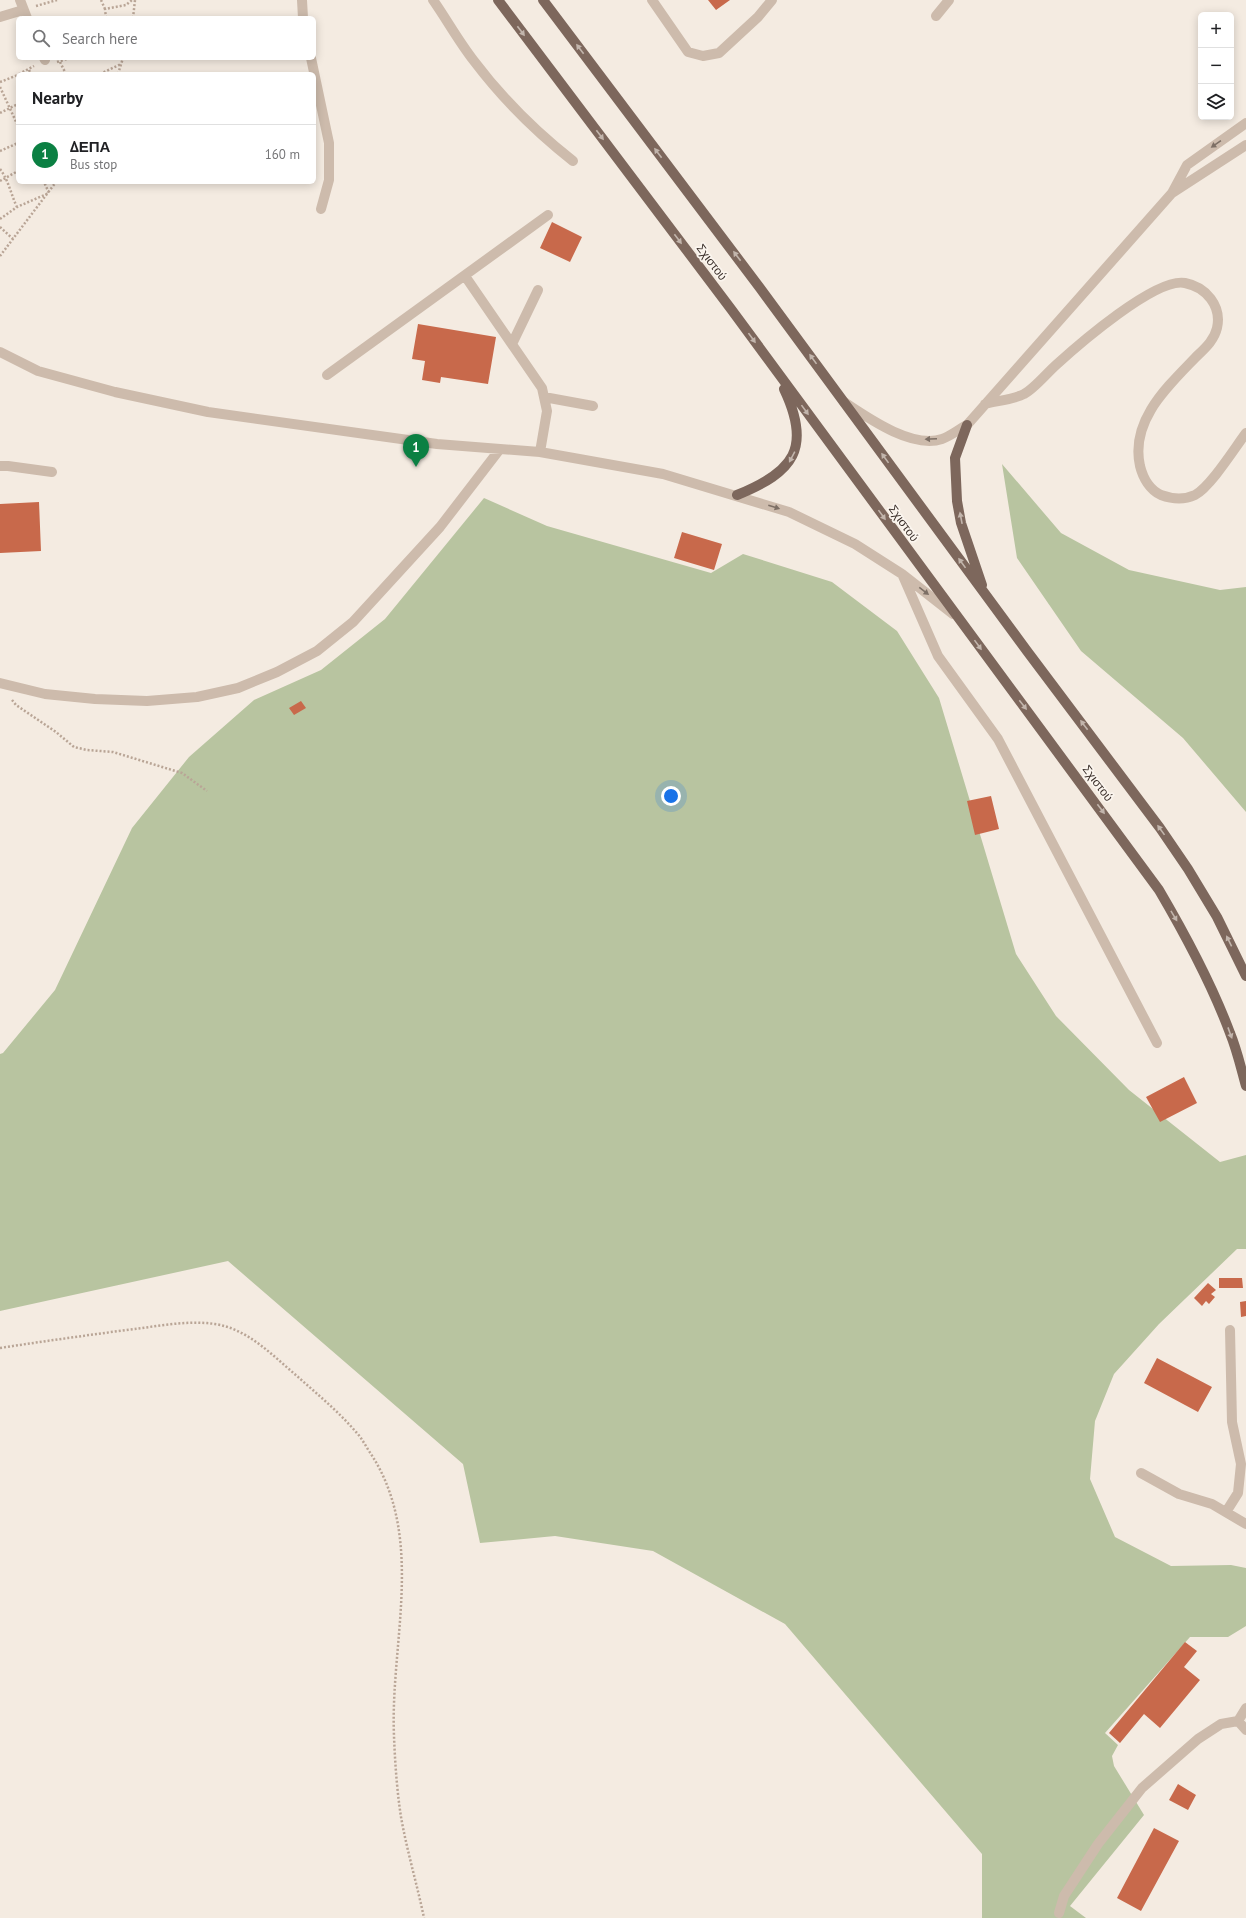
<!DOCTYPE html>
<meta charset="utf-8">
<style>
:root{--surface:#fff;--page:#f2f2f2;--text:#202124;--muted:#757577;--line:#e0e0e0;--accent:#0b8043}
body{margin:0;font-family:"PT Sans",sans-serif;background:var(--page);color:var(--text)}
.controls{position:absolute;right:12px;top:12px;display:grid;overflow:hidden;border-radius:6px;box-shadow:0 2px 10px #0003}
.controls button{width:36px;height:36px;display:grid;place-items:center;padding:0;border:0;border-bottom:1px solid var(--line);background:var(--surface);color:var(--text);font:20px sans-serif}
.you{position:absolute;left:671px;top:796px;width:14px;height:14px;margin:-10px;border:3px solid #fff;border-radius:50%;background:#1a73e8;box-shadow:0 0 0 6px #1a73e833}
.badge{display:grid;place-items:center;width:26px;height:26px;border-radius:50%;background:var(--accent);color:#fff;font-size:13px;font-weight:700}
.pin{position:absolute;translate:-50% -33px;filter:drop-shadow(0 1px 2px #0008)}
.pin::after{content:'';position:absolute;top:21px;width:14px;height:12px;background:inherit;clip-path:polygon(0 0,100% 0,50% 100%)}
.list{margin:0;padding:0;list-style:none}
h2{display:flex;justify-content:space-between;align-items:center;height:52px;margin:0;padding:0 16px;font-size:17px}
h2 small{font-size:13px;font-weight:400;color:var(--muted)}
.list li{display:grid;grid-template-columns:26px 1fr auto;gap:12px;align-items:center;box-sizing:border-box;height:60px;padding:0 16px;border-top:1px solid var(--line)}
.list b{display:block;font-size:15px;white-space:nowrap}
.list p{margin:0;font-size:13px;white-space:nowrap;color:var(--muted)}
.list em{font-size:13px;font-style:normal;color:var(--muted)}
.icon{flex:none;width:22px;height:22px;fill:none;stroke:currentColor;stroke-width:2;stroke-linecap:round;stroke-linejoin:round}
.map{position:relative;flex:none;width:1246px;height:1918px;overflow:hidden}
.search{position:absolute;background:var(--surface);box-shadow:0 2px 10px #0003;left:16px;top:16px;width:300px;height:44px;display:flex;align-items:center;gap:10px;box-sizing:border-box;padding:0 14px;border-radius:6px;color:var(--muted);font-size:15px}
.panel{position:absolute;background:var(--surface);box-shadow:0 2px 10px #0003;left:16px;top:72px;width:300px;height:112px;border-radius:6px}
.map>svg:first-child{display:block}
.green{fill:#b8c4a0}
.building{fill:#c8694b}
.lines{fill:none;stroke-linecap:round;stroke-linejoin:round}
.path{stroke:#b9a596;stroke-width:2.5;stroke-dasharray:2 2;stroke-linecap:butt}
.minor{stroke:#cdbbac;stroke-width:10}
.major{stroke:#7d675c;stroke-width:10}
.oneway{fill:#c2b5ac}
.oneway2{fill:#7d6f65}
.labels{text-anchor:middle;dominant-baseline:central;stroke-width:3.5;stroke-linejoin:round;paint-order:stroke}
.street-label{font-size:12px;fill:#3b302b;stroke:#fbf5ee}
</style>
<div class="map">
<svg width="1246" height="1918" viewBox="0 0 1246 1918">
<rect width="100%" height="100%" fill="#f4ebe1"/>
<path class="green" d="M1002 464 1061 533 1129 570 1220 590 1246 587V812L1183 738 1081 651 1017 558Z
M484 498 547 526 711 573 743 554 832 582 897 631 939 698 1016 954 1056 1016 1129 1090 1220 1162 1246 1155V1249H1237L1159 1324 1114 1374 1095 1421 1090 1479 1115 1537 1171 1566 1231 1565 1246 1568V1626L1228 1637H1190L1105 1733 1118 1745 1112 1756 1114 1766 1144 1815 1070 1906 1086 1918H982V1854L785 1624 653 1551 555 1536 480 1543 463 1464 228 1261 0 1311V1054L3 1053 55 990 132 828 189 757 254 700 321 670 385 619Z"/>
<path class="building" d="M708 0H730L716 10Z
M552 222 582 237 570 262 540 248Z
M418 324 496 337 488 384 441 377 440 383 422 380 425 361 412 359Z
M39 502 41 551 0 553V504Z
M682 532 722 544 714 570 674 558Z
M301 701 306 708 294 715 289 708Z
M991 796 999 829 975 835 967 801Z
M1184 1077 1197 1103 1160 1122 1146 1097Z
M1219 1278H1242L1243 1288H1219Z
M1208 1283 1216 1290 1211 1294 1215 1297 1209 1304 1206 1301 1202 1306 1194 1298Z
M1246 1301V1316L1241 1317 1240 1302Z
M1157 1358 1212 1387 1198 1412 1144 1383Z
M1185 1642 1197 1651 1184 1667 1200 1680 1160 1728 1144 1714 1120 1743 1109 1733Z
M1178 1784 1196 1795 1188 1810 1169 1800Z
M1154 1828 1179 1841 1141 1911 1117 1898Z"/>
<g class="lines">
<path class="path" d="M101 0 105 9
M36 6 57 0
M106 18 105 9 126 5 132 0
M133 18 135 0
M57 62 70 58
M60 62 66 74
M29 70 31 74
M19 74 34 66
M100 74 121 64
M118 74 123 58
M0 82 18 75
M0 87 18 126
M0 113 18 104
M0 151 18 143
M0 169C9 181 11 195 17 207
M0 181 18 171
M0 219 17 207 49 193 44 182
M0 227 13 239
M0 256 56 182
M12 700 16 705 56 732 74 747 87 750 113 752 182 773 207 791
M0 1348C45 1341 89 1335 134 1329 160 1326 188 1320 215 1324 248 1329 272 1355 297 1376 317 1394 338 1411 356 1432 362 1438 366 1447 371 1454 426 1539 390 1642 394 1736 395 1763 397 1791 401 1817 407 1851 417 1884 424 1918"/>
<path class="minor" d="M20 0 27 18
M302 0 303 18
M433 0C447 20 459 42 474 61 502 98 536 132 573 161
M652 0 688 52 703 56 719 53 758 17 772 0
M936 16 949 0
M0 17 23 10
M44 58 45 60
M311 58 329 143V180L321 209
M1172 193 1246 145
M465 276 542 388 547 411 540 452
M512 344 538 290
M0 352 38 371 115 392 208 412 437 444 540 452 663 474 789 512 855 544 902 574 953 614
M327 375 548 215
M544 397 593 406
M844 402C868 418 912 449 942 439 951 436 959 429 967 425L1172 193 1187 165 1246 123
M985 404C996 401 1015 399 1024 394 1034 389 1047 373 1056 365 1078 345 1156 277 1185 283 1206 287 1222 306 1217 328 1214 341 1204 349 1195 358 1167 387 1130 421 1140 466 1143 478 1150 490 1161 495 1172 499 1184 500 1195 495 1211 486 1234 449 1246 433
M0 466H8L52 472
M903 576 938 656 998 739 1157 1043
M0 683 45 694 95 699 147 701 197 697 238 688 277 672 317 651 353 622 440 527 500 449
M1141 1473 1179 1494 1212 1504 1246 1524
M1226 1512 1238 1493 1241 1464 1232 1422 1230 1330
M1238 1721 1246 1708
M1059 1913 1064 1896 1098 1844 1142 1788 1198 1739 1221 1724 1238 1721 1246 1730"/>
<path class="major" d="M498 0 731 309 1159 890C1186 936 1211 982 1230 1033 1237 1050 1241 1068 1246 1086
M543 0 760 288 1027 651 1160 828 1188 869 1217 917 1246 976
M967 425 955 458 957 501 961 523 982 585
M737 495C794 472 812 448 784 389"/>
</g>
<defs><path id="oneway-solid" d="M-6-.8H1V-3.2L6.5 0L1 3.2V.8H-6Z"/></defs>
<g class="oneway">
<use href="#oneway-solid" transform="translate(521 31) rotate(53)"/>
<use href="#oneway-solid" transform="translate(580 49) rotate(-127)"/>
<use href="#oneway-solid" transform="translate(600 135) rotate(53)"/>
<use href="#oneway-solid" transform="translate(658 153) rotate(-127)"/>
<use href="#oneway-solid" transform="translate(678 239) rotate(53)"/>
<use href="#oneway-solid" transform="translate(737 256) rotate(-127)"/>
<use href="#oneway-solid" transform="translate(752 338) rotate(54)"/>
<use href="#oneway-solid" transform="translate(813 359) rotate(-126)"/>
<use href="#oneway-solid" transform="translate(805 410) rotate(54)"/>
<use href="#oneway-solid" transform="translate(792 457) rotate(118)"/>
<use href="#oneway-solid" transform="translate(885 458) rotate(-126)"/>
<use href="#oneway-solid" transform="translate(882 515) rotate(54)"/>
<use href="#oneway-solid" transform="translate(961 518) rotate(-101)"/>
<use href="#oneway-solid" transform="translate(962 563) rotate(-126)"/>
<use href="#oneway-solid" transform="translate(978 645) rotate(54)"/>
<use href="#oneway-solid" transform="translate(1023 705) rotate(52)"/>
<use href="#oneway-solid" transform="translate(1084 725) rotate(-127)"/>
<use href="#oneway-solid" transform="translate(1101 809) rotate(53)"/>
<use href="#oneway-solid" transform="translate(1161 830) rotate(-126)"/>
<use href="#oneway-solid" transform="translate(1174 916) rotate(59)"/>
<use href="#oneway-solid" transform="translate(1229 941) rotate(-116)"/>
<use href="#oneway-solid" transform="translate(1230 1033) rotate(70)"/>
</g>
<g class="oneway2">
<use href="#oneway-solid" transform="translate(1216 144) rotate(145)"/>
<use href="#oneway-solid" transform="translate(931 439) rotate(178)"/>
<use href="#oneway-solid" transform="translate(774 507) rotate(18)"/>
<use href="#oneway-solid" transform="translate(924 591) rotate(38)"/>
</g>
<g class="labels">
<g class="street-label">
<text transform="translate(712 262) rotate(53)">Σχιστού</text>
<text transform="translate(904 523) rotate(54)">Σχιστού</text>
<text transform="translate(1098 783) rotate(53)">Σχιστού</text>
</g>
</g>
</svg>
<div class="controls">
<button>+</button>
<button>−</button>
<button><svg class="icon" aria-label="layers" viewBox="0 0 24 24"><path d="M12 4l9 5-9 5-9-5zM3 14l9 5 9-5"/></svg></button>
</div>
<div class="you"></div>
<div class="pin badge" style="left:416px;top:467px">1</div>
<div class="search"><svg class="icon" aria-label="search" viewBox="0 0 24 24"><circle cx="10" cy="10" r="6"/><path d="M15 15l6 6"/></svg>Search here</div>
<section class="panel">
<h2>Nearby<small></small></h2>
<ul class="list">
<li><span class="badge">1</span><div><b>ΔΕΠΑ</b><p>Bus stop</p></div><em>160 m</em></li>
</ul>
</section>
</div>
